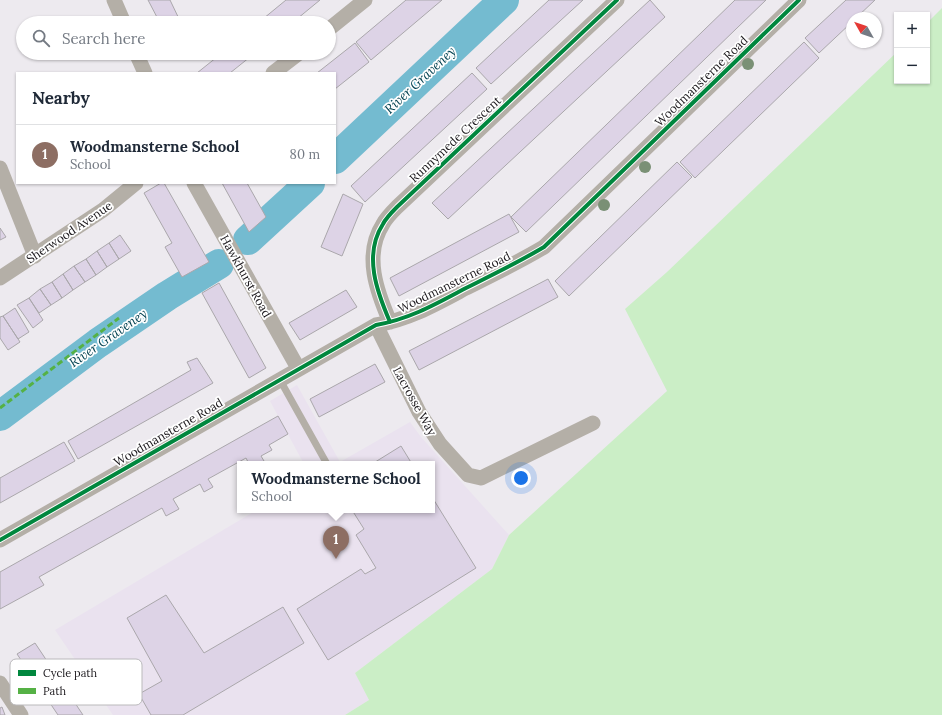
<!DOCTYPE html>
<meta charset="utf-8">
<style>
:root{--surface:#fff;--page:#f2f2f3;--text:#1f2937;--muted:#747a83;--line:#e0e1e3;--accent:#0b8043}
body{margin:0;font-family:Lora,serif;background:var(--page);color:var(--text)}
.controls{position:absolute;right:12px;top:12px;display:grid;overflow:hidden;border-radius:0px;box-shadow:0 1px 3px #0004}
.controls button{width:36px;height:36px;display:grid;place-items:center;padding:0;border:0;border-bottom:1px solid var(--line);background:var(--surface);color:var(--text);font:20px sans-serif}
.compass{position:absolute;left:846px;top:12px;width:36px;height:36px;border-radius:50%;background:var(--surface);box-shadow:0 1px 3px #0004;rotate:310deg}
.you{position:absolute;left:521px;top:478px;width:14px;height:14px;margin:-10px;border:3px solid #fff;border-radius:50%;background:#1a73e8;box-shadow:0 0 0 6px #1a73e833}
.badge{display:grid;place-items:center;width:26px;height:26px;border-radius:50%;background:var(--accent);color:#fff;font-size:13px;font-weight:700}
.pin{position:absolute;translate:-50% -33px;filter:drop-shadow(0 1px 2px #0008)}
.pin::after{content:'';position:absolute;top:21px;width:14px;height:12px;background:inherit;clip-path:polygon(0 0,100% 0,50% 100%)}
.popup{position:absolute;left:237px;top:461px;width:198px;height:52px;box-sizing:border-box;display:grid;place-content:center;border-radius:0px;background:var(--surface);filter:drop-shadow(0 1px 3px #0005);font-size:13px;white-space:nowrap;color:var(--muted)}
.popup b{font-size:15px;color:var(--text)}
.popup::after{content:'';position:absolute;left:50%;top:100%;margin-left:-8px;border:8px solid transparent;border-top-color:var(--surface)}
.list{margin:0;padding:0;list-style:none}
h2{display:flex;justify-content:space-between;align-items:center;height:52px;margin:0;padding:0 16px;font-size:17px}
h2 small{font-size:13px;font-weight:400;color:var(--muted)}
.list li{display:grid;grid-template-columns:26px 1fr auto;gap:12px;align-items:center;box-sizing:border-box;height:60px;padding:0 16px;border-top:1px solid var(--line)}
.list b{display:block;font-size:15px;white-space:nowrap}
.list p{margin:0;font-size:13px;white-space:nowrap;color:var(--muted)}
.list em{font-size:13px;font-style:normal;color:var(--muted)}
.icon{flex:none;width:22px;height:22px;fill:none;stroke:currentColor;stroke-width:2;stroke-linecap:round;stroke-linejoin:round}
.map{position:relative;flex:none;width:942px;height:715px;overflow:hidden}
.search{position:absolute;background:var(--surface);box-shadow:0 1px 3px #0004;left:16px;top:16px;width:320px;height:44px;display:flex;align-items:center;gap:10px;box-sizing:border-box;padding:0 14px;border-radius:22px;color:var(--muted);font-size:15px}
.panel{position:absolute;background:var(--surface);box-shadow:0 1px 3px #0004;left:16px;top:72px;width:320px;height:112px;border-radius:0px}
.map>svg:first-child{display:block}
.education{fill:#eae2ef}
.green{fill:#cbeec6}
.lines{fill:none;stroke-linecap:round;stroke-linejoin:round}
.river{stroke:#74bbd0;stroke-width:30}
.building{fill:#ddd3e6;stroke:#aaa7ab}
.service{stroke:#b4afa7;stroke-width:7}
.minor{stroke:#b4afa7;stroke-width:15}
.quiet{stroke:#55b145;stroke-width:3;stroke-dasharray:6 3;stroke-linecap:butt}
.cycleway-casing{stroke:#fff;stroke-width:6}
.cycleway{stroke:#00873e;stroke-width:4}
.tree{fill:#7a9075}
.labels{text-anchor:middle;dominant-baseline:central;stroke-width:3.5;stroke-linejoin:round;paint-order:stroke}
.street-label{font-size:12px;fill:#1a171b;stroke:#fff}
.water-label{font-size:13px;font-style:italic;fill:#044352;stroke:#fff}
.key{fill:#fff;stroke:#bab9bb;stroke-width:1}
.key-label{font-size:11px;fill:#1a171b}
</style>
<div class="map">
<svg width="942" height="715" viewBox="0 0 942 715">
<rect width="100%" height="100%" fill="#edeaef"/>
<path class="education" d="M297 385 340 462 410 422 421 437 509 535 492 569 355 673 369 700 345 715H113L55 630 257 510H432V464H304L270 401Z"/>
<path class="green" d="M942 8V715H345L369 700 355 673 492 569 509 535 667 391 625 309 667 272 897 52V81H927V23Z"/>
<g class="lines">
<path class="river" d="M335 159 504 0
M248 240 310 183
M0 416 98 343 167 296 219 264"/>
</g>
<path class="building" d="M148 0H170L181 23H160Z
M286 0H320L292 23H258Z
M406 0H442L371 60 356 42Z
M549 0H583L491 84 476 68Z
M650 0 665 17 448 219 432 203Z
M735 0H766L526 232 511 217Z
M846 0H875L856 18H852V22L819 53 805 38Z
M804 42 819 58 695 178 680 162Z
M355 43 369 62 335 89V73H317Z
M222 53H255L230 73H197Z
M472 73 487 89 365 202 351 186Z
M677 162 692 177 569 296 555 281Z
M161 183H164L209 262 182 277 165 247 172 243 144 193Z
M222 183H247L266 217 249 232Z
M343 194 363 204 342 256 321 247Z
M509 214 519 232 399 296 390 278Z
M0 228 6 237 0 240Z
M120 235 131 251 119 259 109 243Z
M109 243 119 259 107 267 97 251Z
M97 251 107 267 96 275 86 259Z
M86 259 96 275 85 282 74 266Z
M74 266 85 282 73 290 63 274Z
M63 274 73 290 62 298 52 282Z
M548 279 558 297 419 370 409 351Z
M52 282 62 298 51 305 40 289Z
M219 283 266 368 249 378 202 293Z
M40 289 51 305 39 313 29 298Z
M346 290 357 307 300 340 289 323Z
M29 298 43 320 33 328 17 305Z
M15 308 29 332 18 339 3 316Z
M3 316 20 342 8 350 0 338V317Z
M197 358 213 383 78 459 68 441 191 370 187 362Z
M375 364 385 382 319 417 310 399Z
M278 416 288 434 269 445 272 450 261 456 264 461 259 464H249L246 458 208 479 213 487 204 492 200 484 173 499 179 509 166 516 162 508 39 577 44 585 0 609V572Z
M64 442 75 461 0 503V478Z
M401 446 412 464H372Z
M432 497 476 568 328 660 297 609 361 569 365 574 376 568 356 535 364 529 352 510H432Z
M166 595 204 653 283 607 304 643 183 715H151L139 694 162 681 127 618Z
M35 643 83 715H58L17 654Z
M2 707 5 715H0V708Z"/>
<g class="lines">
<path class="service" d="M280 380 327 464"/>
<path class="minor" d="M114 0 124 23
M329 29 365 0
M136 53 145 73
M273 73 299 53
M0 168 35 256
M194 183 298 368
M0 278 103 210 136 183
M390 322C377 292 363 255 383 224 386 218 392 212 397 207L617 0
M376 325 419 412 440 444 468 475 481 478 593 423
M0 540 376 325C410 319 436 304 466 288 492 275 519 262 544 247L799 0
M0 683 21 715"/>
<path class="quiet" d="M0 408 119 318"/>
<g class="cycleway-casing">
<path id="cycleway" d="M390 322C377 292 363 255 383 224 386 218 392 212 397 207L617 0
M0 540 376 325C410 319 436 304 466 288 492 275 519 262 544 247L799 0"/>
</g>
<use href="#cycleway" class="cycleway"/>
</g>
<g class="tree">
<circle cx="748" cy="64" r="6"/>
<circle cx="645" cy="167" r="6"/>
<circle cx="604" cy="205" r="6"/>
<circle cx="21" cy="694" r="6"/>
</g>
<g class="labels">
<g class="street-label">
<text transform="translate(701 81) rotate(-44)">Woodmansterne Road</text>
<text transform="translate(455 139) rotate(-43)">Runnymede Crescent</text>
<text transform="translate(69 232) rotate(-34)">Sherwood Avenue</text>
<text transform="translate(246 276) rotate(61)">Hawkhurst Road</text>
<text transform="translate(454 282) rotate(-26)">Woodmansterne Road</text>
<text transform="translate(415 401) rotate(61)">Lacrosse Way</text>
<text transform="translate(168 432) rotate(-30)">Woodmansterne Road</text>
</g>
<g class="water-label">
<text transform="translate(420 80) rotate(-43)">River Graveney</text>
<text transform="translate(108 338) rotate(-35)">River Graveney</text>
</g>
</g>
<rect x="10" y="659" width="132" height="46" rx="6" class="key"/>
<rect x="18" y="670" width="18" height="6" fill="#00873e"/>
<rect x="18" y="688" width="18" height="6" fill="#55b145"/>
<g class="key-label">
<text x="43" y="677">Cycle path</text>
<text x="43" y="695">Path</text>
</g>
</svg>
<div class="controls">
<button>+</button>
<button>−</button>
</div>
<svg class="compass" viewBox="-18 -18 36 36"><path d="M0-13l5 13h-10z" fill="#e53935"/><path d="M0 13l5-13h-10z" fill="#747a83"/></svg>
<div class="you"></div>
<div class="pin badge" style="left:336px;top:559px;background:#8d6e63">1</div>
<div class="popup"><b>Woodmansterne School</b>School</div>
<div class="search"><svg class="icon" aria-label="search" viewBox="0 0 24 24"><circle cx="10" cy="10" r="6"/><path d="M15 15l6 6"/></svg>Search here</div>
<section class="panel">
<h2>Nearby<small></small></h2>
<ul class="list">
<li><span class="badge" style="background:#8d6e63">1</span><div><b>Woodmansterne School</b><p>School</p></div><em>80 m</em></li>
</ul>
</section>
</div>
